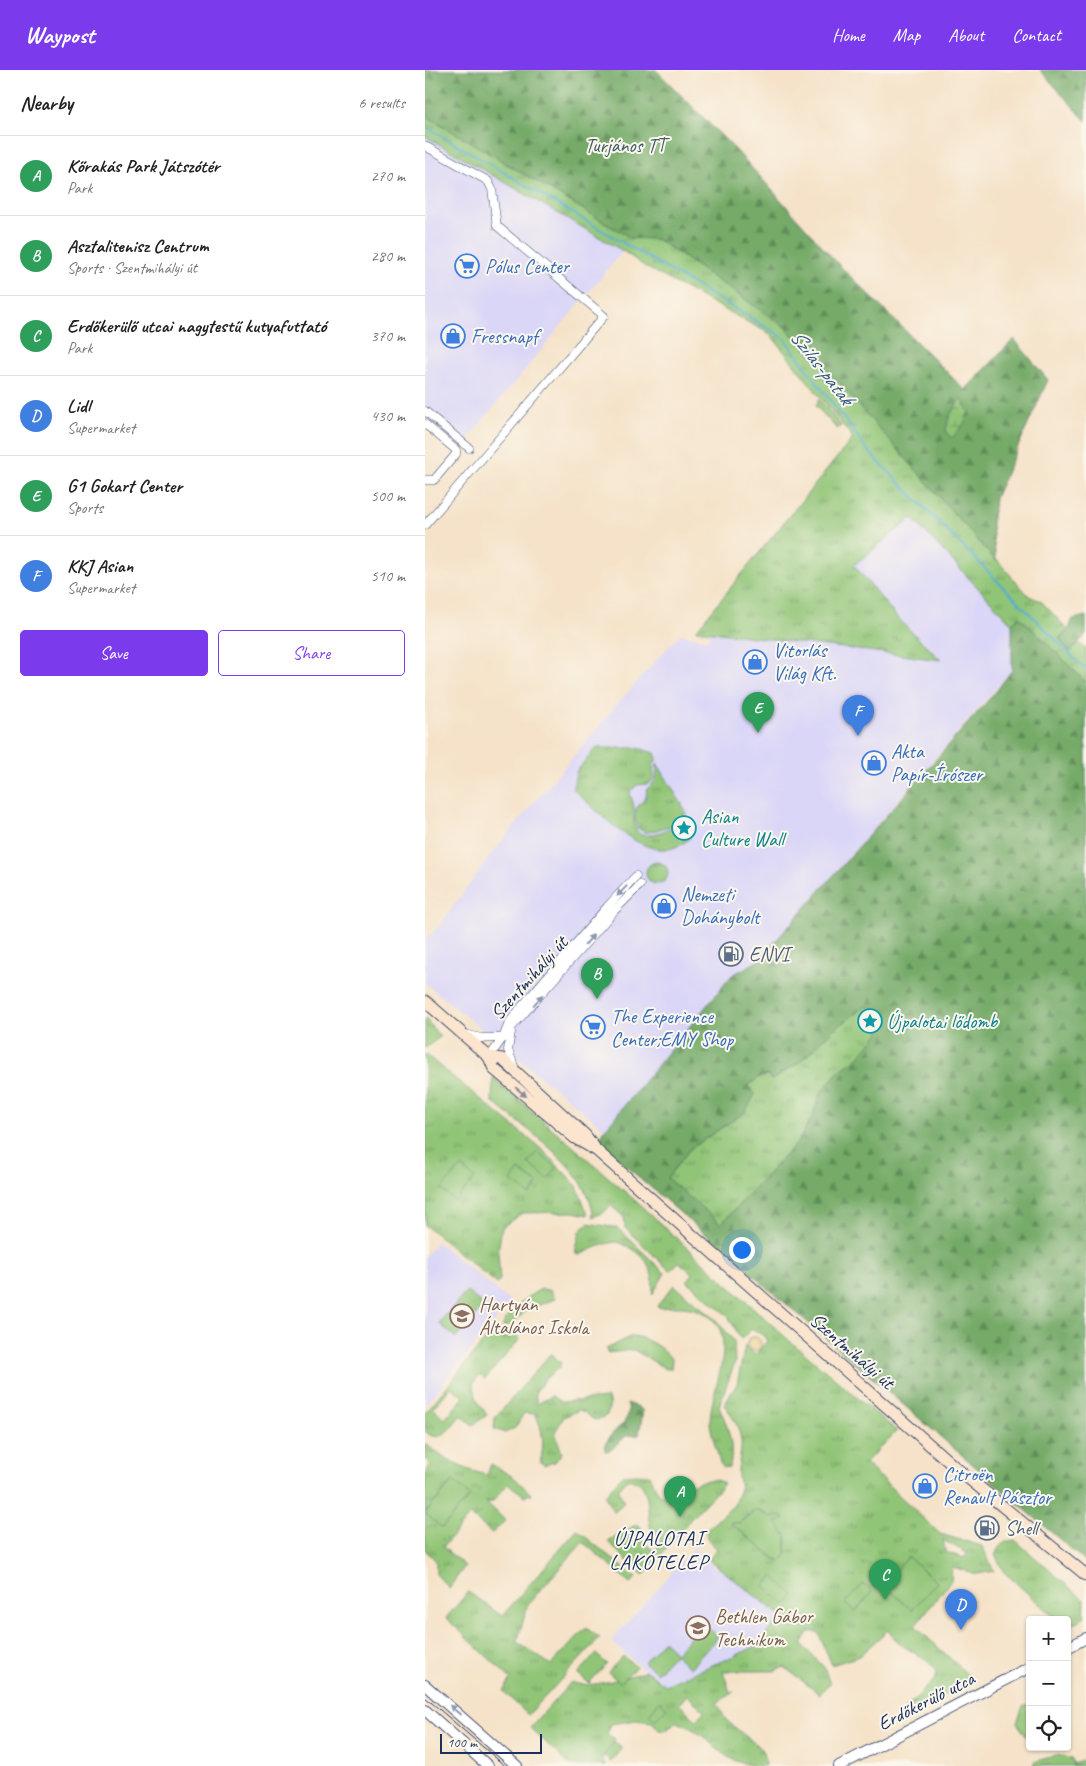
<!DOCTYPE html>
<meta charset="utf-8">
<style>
:root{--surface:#fff;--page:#f2f2f2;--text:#222;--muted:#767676;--line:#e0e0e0;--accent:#7c3aed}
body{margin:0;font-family:Caveat,sans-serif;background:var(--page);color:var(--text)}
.controls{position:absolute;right:15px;bottom:15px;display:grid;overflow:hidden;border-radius:5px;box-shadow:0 1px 4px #0004}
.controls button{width:45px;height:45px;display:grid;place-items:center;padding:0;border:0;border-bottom:1px solid var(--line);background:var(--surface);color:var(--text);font:25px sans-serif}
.scale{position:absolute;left:15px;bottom:12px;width:102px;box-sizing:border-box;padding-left:5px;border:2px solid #1b2f5e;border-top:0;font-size:14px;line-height:18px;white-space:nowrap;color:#1b2f5e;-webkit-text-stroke:4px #fbf7ec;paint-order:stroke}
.you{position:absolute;left:316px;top:1179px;width:18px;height:18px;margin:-12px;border:4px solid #fff;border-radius:50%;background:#1a73e8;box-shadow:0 0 0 8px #1a73e833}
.badge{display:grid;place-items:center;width:32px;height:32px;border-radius:50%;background:var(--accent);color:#fff;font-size:16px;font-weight:700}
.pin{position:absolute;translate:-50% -41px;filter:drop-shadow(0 1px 2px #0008)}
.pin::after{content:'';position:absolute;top:26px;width:18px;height:15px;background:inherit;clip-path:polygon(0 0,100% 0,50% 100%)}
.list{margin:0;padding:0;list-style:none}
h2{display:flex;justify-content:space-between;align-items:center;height:65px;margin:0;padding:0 20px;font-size:21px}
h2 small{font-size:16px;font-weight:400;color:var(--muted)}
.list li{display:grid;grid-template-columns:32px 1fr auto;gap:15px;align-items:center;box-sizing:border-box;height:80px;padding:0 20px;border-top:1px solid var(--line)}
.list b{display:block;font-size:19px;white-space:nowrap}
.list p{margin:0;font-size:16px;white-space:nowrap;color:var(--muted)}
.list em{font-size:16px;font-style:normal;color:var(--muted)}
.actions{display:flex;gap:10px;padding:15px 20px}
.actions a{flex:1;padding:11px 0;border:1px solid var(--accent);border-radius:5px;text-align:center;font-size:18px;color:var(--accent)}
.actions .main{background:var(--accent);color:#fff}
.icon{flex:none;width:28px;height:28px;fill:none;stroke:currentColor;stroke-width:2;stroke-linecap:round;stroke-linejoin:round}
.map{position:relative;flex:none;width:661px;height:1696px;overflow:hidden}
header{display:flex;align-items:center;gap:30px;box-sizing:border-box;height:70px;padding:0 25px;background:var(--accent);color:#fff}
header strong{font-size:24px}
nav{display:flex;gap:28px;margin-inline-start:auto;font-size:18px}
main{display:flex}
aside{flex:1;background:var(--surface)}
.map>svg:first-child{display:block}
.built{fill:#dad6f7}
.grass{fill:url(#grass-tufts);stroke:#567a6a;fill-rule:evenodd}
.forest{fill:url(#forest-firs);stroke:#486c62;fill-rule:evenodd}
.wetland{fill:url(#wetland-marsh);stroke:#567a6a}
.sand{fill:url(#sand-dots);stroke:#84847e}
.pitch{fill:#90c476;stroke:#567a6a}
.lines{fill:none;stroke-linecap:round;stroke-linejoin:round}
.stream{stroke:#51abcf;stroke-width:2}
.minor-casing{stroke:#3c4a6e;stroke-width:9}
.tertiary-casing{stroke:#3c4a6e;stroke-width:12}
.secondary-casing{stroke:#3c4a6e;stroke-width:13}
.minor{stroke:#fff;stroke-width:8}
.tertiary{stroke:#fff;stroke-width:10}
.secondary{stroke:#fce5cf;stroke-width:11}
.tram{stroke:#1b2f5e;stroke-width:1}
.oneway{fill:#8d97ae}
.oneway2{fill:#8c8a96}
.labels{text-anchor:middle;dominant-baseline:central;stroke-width:4;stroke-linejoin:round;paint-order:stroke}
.park-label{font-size:20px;fill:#3e5c65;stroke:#fbf7ec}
.shop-label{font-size:20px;fill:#366cbe;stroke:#fbf7ec;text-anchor:start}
.culture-label{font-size:20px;fill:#0d838f;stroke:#fbf7ec;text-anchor:start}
.service-label{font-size:20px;fill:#4e5e75;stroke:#fbf7ec;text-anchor:start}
.street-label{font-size:20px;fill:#1b2f5e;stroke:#fbf7ec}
.education-label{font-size:20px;fill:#785e54;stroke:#fbf7ec;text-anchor:start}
.water-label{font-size:21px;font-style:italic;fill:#2e5a86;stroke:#fbf7ec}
.neighbourhood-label{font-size:21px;letter-spacing:1px;fill:#1b2f5e;stroke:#fbf7ec}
</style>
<header>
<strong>Waypost</strong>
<nav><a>Home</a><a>Map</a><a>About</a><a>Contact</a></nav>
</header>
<main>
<aside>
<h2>Nearby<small>6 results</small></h2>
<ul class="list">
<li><span class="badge" style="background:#2e9e5b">A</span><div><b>Kőrakás Park Játszótér</b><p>Park</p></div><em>270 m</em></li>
<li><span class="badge" style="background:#2e9e5b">B</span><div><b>Asztalitenisz Centrum</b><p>Sports · Szentmihályi út</p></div><em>280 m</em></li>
<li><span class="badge" style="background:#2e9e5b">C</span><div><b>Erdőkerülő utcai nagytestű kutyafuttató</b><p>Park</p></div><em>370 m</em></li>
<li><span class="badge" style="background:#3f7fe0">D</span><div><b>Lidl</b><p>Supermarket</p></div><em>430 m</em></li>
<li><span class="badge" style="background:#2e9e5b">E</span><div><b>G1 Gokart Center</b><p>Sports</p></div><em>500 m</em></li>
<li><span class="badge" style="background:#3f7fe0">F</span><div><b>KKJ Asian</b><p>Supermarket</p></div><em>510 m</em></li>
</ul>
<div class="actions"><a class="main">Save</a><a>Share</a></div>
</aside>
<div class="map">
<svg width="661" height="1696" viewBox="0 0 661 1696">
<defs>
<pattern id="grass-tufts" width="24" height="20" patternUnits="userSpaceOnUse" patternTransform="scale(1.25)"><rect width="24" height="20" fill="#90c476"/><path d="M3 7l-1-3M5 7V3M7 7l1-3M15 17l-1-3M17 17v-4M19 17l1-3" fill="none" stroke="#75a064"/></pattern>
<pattern id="forest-firs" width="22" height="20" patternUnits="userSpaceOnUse" patternTransform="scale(1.25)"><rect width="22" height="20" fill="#74aa67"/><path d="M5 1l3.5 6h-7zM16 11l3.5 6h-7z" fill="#5e8b58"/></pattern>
<pattern id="wetland-marsh" width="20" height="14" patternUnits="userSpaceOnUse" patternTransform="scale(1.25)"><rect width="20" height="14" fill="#90c476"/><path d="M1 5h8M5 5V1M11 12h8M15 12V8" fill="none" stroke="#75a064"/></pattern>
<pattern id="sand-dots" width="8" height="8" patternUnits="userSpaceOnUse" patternTransform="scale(1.25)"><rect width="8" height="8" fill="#eeda9e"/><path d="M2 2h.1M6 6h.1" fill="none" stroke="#ccbb8a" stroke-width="1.8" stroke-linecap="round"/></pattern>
</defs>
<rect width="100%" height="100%" fill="#fbf7ec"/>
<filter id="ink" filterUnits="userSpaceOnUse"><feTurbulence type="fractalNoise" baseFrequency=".02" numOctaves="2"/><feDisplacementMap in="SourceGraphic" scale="10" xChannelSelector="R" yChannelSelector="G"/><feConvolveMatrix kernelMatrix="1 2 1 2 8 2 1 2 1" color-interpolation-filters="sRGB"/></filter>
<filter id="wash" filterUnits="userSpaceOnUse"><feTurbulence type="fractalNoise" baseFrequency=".0096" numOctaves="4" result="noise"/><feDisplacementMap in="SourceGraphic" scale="20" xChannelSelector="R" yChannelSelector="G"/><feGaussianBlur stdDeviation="1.12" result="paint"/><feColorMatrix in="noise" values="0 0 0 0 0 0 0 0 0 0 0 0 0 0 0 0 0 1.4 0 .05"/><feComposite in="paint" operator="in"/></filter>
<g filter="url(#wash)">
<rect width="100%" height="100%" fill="#f5e2c8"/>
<path class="built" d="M0 66 198 181 36 377 0 346Z
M487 448 587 554V600L333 891 307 905 180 1059 0 913V869L12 859 67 783 194 632 255 564 282 570 285 562 515 590 474 550 429 495Z
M12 1172 86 1232 0 1335V1186Z
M269 1478 291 1499 297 1492 359 1546 330 1578 239 1618 186 1571Z"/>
<path class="grass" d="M0 45 206 168 232 169 359 256 415 314 604 526 616 531 643 560 634 568 645 582 654 573 661 579V612L594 546 587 554 487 448 429 495 474 550 516 590 271 560 428 368 345 264 222 198 198 181 0 66Z
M171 678H213L230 683 232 689 228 695 229 709 223 714 212 715 205 722C205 727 209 732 209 737 207 779 224 764 252 757L260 766 267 760 262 750 263 749 268 760C267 768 260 773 253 776 219 792 176 744 152 723L148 719 151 702Z
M232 693 262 743 248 755 220 763 213 758 210 749 211 739 221 727 222 719 231 710Z
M221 803a11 11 0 1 1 22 0a11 11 0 1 1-22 0Z
M441 936 458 943V958L433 988 414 1001 395 1023 388 1046 372 1073 296 1154 241 1108 265 1079 320 1042 322 1016 334 1007 343 1005 347 1010 375 992 410 958Z
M0 948 15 967 0 978Z
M0 984 120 1082 152 1116 163 1145 148 1142 97 1143 77 1157 73 1182 75 1210 72 1214 0 1155Z
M68 1007 205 1126 367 1273 472 1361 440 1393 515 1464 557 1476 569 1501 552 1504 527 1497 526 1511 490 1556 539 1601 543 1605V1611L523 1623 479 1640 511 1608 512 1602C500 1583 474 1580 463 1560L434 1586 407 1595 393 1562H383L377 1575 399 1597 405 1614 395 1624 359 1597 349 1601H298L305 1622H309L292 1633 301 1650 338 1680 340 1696C290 1696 291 1664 251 1652L241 1661 234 1660 227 1652 211 1650 186 1654 182 1664 189 1668 187 1680 176 1689 181 1696H146L105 1658 146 1612C164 1620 202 1607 221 1601L240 1615 330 1577 356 1546 284 1490 292 1479 282 1469 281 1460 309 1435 316 1416C308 1403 318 1385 316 1370 314 1356 307 1345 299 1335L312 1314 320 1276 330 1285 342 1271 338 1265 327 1259 316 1269 303 1246 262 1211 267 1203 254 1192 245 1201 200 1158 199 1147 186 1136 178 1143 168 1147C167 1101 100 1059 67 1031ZM334 1440 345 1447H359L350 1452 361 1466V1484L353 1491 306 1452 314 1453 328 1441ZM518 1470 542 1483 539 1488 521 1482ZM262 1625 279 1641 271 1650 254 1634Z
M163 1153 193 1158 240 1203 227 1225C230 1202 223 1186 202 1176 199 1175 195 1172 191 1172 178 1173 166 1180 154 1185L150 1183 155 1161Z
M249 1215 289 1248 309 1271 310 1292 294 1336C302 1354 311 1380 304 1398L298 1397 295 1393C292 1380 286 1365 285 1352 285 1318 319 1263 277 1242 264 1236 250 1236 236 1238L232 1236Z
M118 1219 126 1221 130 1229 103 1239 86 1255 78 1257C77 1247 108 1220 118 1219Z
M68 1260 86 1261 95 1269 60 1309 55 1305 48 1313 52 1330 62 1345 48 1355 36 1345C25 1357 16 1376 0 1361V1343ZM26 1317 39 1327 20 1349 8 1338Z
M206 1266C220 1266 240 1279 247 1290L246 1299H241L209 1280 182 1283 181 1279Z
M126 1283 136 1293 134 1298 120 1309 110 1323 112 1334 127 1326 137 1332 182 1328 185 1334 182 1345C164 1356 169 1345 154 1340L139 1347 130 1362 137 1383 130 1392 119 1395 115 1392C120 1377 118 1358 110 1344L99 1343 90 1358 80 1363 69 1359 70 1348Z
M0 1373C19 1390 37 1399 62 1405L66 1394 90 1408 106 1424 100 1426 83 1414 67 1432H61L81 1451 67 1463 45 1445 18 1477 40 1496 24 1518 11 1504V1491L0 1480V1443L28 1411 0 1443V1406L5 1395 0 1388Z
M212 1404 224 1405 235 1425C255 1425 283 1400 299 1414L270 1444 218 1506 183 1472 212 1454 216 1457 218 1472 228 1480 235 1476V1470C233 1467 228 1464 227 1461 219 1445 230 1410 202 1409L193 1420 199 1432 189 1443 180 1426 197 1405Z
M152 1460 211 1508 205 1513 158 1472 103 1534 92 1572 126 1595 161 1558 175 1568 103 1645 78 1621 86 1609 21 1548 43 1522 77 1546Z
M590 1470 660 1531 659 1547 653 1552 644 1555 642 1550H632L579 1502 570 1485C574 1475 579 1471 590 1470Z
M605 1634V1671L592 1653 598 1636Z
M631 1685 647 1689 649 1694 661 1689V1696H608L609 1692Z"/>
<path class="forest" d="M0 0H231L310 79 415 196 540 320 589 269 623 310 570 428 567 456 571 491 415 314 359 256 232 169 206 168 0 45Z
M616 0H661V51L615 0Z
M594 546 661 612V1492L173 1072 180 1059 307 905 333 891 572 620 587 600V554ZM441 936 458 943V958L433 988 414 1001 395 1023 388 1046 372 1073 296 1154 242 1108 265 1079 320 1042 330 1024 323 1016 334 1007 343 1005 346 1010 375 992 410 958Z
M661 546V565L645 582 634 568 643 560 648 549Z
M202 1333 214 1337 218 1341 214 1365 201 1366 185 1381H180C180 1358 211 1355 202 1333Z"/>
<path class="wetland" d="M394 329 416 356 412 359 391 336Z
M535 329 544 341 540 352 527 368 521 362 524 347Z"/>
<path class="sand" d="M322 1274a7 7 0 1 1 14 0a7 7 0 1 1-14 0Z"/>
<path class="pitch" d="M112 1082 132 1098 123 1109 103 1093Z
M36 1097 50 1108 30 1131 16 1119Z
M94 1100 113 1114 105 1125 86 1111Z
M42 1221 59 1236 31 1268 14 1253Z
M28 1411 45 1426 17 1458 0 1443Z
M331 1440 345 1447H359L360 1449 351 1452 361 1466V1484L357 1490 350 1489 305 1452 314 1453Z
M483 1487 512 1512 487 1540 459 1515Z
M348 1506 369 1525 360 1535 339 1516Z
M438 1514 447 1522 430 1542 420 1533Z
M278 1553 293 1567 265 1598 249 1584 232 1603 219 1592 238 1571 251 1583Z
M171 1584 182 1594 164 1613 153 1604Z
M198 1586 211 1597 195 1613 183 1602Z
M235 1631 242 1638 230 1650 224 1644Z
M190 1672 198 1678 186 1692 179 1685Z"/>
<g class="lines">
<path class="stream" d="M0 56 358 267 444 382 661 600"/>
</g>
</g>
<g filter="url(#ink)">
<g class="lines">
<g class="minor-casing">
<path id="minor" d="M0 76 63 111 67 119 72 156 179 246 0 455
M0 341 44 378
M0 354 31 380V384L9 410H0
M86 962 83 980 89 996
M40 964 56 968H78
M79 966 189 841 215 815
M64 987 78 968 84 953 98 935 182 837 211 806"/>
</g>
<g class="tertiary-casing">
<path id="tertiary" d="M642 1578 661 1568
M0 1615 92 1696
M0 1640 63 1696
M414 1696 605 1597"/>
</g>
<g class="secondary-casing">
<path id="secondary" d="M0 931 64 987 69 999 150 1068 171 1080 531 1398 661 1505
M64 987 77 989 160 1065 169 1077"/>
</g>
<use href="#minor" class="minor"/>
<use href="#tertiary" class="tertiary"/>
<use href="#secondary" class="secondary"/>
<path class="tram" d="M0 1627 80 1696"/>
</g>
<defs><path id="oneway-solid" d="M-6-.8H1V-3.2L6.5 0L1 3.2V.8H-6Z" transform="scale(1.25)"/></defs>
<g class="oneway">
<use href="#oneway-solid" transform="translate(197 821) rotate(134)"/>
<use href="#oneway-solid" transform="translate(164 870) rotate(-50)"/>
<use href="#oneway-solid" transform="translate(113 930) rotate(-49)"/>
<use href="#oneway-solid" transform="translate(30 1640) rotate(-138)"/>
</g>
<use class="oneway2" href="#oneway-solid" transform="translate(96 1022) rotate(40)"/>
</g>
<defs>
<g id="supermarket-ring" transform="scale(1.25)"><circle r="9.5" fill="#fbf7ec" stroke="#3f7fe0" stroke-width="1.5"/><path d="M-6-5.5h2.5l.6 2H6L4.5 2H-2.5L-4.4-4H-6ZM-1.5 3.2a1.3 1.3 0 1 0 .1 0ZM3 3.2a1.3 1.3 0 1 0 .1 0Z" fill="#3f7fe0"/></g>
<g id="shop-ring" transform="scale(1.25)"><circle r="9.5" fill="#fbf7ec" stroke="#3f7fe0" stroke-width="1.5"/><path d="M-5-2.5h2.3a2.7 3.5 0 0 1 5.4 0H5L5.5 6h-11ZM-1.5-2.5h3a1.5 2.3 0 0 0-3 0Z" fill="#3f7fe0"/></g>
<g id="sight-ring" transform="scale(1.25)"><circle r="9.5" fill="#fbf7ec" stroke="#0f9aa8" stroke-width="1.5"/><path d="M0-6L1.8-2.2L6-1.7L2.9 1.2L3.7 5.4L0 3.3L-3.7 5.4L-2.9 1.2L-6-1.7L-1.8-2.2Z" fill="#0f9aa8"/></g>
<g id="fuel-ring" transform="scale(1.25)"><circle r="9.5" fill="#fbf7ec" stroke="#5c6f8a" stroke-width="1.5"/><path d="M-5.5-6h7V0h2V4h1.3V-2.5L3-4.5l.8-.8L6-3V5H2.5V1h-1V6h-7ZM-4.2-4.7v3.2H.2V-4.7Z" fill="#5c6f8a"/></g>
<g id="school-ring" transform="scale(1.25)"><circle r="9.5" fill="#fbf7ec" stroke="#8d6e63" stroke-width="1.5"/><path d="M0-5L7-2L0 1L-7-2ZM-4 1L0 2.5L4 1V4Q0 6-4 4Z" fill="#8d6e63"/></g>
</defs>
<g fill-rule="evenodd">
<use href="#supermarket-ring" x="42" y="196"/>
<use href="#shop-ring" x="28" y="266"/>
<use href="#shop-ring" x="330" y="592"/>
<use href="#shop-ring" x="449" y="693"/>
<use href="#sight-ring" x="259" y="758"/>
<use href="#shop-ring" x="239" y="836"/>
<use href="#fuel-ring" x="306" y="884"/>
<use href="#sight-ring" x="445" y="951"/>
<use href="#supermarket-ring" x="168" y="957"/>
<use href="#school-ring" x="37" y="1246"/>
<use href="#shop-ring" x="500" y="1416"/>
<use href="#fuel-ring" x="562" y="1458"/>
<use href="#school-ring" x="273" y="1558"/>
</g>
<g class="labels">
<g class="park-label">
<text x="200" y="75">Turjános TT</text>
</g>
<g class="shop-label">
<text x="60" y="196">Pólus Center</text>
<text x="46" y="266">Fressnapf</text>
<text x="348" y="580">Vitorlás<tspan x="348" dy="23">Világ Kft.</tspan></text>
<text x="466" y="681">Akta<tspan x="466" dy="23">Papír-Írószer</tspan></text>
<text x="256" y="824">Nemzeti<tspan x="256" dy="23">Dohánybolt</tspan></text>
<text x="186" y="946">The Experience<tspan x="186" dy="23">Center;EMY Shop</tspan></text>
<text x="518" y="1404">Citroën<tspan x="518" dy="23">Renault Pásztor</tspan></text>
</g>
<g class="culture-label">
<text x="276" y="746">Asian<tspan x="276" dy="23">Culture Wall</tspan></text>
<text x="462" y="951">Újpalotai lődomb</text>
</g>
<g class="service-label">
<text x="324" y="884">ENVI</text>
<text x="580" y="1458">Shell</text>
</g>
<g class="street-label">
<text transform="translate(104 908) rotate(-48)">Szentmihályi út</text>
<text transform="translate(427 1281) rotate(41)">Szentmihályi út</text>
<text transform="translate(501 1631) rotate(-27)">Erdőkerülő utca</text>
</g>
<g class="education-label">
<text x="54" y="1234">Hartyán<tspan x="54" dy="23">Általános Iskola</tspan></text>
<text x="290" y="1546">Bethlen Gábor<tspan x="290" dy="23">Technikum</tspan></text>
</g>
<g class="water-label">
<text transform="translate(397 297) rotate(52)">Szilas-patak</text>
</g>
<g class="neighbourhood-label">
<text x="234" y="1468">ÚJPALOTAI<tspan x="234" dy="24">LAKÓTELEP</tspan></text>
</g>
</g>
</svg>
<div class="controls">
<button>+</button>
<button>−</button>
<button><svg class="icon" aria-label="locate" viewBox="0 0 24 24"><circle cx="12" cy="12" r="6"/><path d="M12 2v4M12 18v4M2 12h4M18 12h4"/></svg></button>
</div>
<div class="scale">100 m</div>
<div class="you"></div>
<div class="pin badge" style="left:255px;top:1447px;background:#2e9e5b">A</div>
<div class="pin badge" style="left:172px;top:929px;background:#2e9e5b">B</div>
<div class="pin badge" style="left:460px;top:1530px;background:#2e9e5b">C</div>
<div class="pin badge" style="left:536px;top:1560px;background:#3f7fe0">D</div>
<div class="pin badge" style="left:333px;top:663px;background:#2e9e5b">E</div>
<div class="pin badge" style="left:433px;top:666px;background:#3f7fe0">F</div>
</div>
</main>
